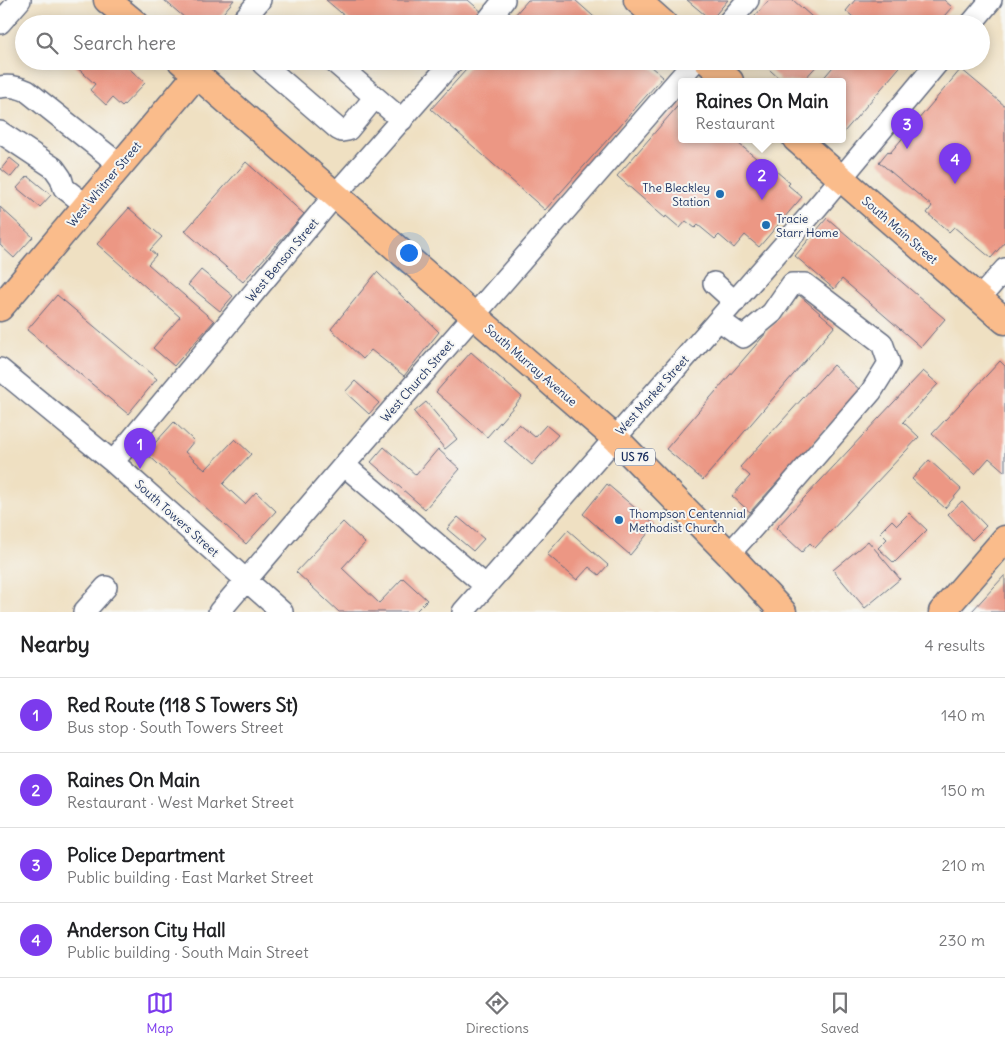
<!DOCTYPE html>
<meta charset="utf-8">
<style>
:root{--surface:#fff;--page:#f2f2f2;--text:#202124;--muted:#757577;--line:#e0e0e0;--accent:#7c3aed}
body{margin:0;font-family:Delius,sans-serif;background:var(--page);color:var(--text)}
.you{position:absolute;left:408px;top:252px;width:18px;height:18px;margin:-12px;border:4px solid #fff;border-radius:50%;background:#1a73e8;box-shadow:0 0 0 8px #1a73e833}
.badge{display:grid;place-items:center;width:32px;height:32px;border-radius:50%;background:var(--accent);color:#fff;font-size:16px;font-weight:700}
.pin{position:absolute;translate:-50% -41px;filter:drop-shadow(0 1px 2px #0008)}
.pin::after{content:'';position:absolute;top:26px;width:18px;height:15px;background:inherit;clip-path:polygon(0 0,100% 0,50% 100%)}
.popup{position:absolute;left:678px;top:78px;width:168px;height:65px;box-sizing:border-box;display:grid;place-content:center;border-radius:5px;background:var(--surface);filter:drop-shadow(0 1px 4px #0005);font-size:16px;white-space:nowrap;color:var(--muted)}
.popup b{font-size:19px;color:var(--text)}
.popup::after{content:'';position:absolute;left:50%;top:100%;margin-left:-10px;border:10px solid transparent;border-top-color:var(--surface)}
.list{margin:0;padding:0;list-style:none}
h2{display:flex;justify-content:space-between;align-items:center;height:65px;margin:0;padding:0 20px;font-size:21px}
h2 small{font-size:16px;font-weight:400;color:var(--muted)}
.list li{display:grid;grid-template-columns:32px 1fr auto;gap:15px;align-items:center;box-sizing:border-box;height:75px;padding:0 20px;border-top:1px solid var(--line)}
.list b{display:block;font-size:19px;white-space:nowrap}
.list p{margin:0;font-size:16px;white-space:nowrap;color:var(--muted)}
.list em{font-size:16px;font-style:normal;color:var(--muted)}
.icon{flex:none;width:28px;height:28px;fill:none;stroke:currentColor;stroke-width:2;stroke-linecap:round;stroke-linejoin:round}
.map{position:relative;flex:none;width:1005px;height:612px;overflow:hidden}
.search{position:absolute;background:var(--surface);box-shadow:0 2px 12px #0003;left:15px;right:15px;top:15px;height:55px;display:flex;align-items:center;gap:12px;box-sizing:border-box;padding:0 18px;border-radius:28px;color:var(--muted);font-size:19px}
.sheet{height:365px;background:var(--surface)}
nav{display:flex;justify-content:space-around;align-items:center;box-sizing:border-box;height:70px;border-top:1px solid var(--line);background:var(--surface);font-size:14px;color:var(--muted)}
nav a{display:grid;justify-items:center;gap:2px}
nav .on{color:var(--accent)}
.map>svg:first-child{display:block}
.building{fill:#ec9784}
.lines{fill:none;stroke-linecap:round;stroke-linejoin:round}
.minor-casing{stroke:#656d81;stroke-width:24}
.major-casing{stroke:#656d81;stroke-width:29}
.minor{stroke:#fff;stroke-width:21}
.major{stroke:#fabc8b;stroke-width:26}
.poi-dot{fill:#1f6fb2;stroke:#f6f6f2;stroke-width:2}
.labels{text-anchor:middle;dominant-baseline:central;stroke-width:4;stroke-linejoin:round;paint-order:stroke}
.shield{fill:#f6f6f2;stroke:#5d6b8a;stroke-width:1}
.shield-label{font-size:11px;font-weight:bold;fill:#1b2f5e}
.street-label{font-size:12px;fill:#1b2f5e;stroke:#f6f6f2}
.poi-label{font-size:12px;fill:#1b2f5e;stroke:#f6f6f2;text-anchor:start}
</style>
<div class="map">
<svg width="1005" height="612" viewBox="0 0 1005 612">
<rect width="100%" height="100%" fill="#f6f6f2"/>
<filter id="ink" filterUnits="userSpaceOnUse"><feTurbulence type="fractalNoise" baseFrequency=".02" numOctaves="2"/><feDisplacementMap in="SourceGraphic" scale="10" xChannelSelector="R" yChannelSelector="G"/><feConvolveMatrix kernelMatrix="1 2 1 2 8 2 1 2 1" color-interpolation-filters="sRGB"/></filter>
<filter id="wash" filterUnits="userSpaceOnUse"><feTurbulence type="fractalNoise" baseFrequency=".0096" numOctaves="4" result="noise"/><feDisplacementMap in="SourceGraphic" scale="20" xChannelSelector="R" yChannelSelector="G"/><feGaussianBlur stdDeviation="1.12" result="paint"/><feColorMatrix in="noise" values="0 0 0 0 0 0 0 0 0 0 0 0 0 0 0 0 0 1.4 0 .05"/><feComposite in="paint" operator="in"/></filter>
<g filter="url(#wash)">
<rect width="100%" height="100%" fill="#efe0c2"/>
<g id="blocks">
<path class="building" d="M164 0H234L214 24H192Z
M326 0H468L483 13 474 24H354Z
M528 0H575L602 24H507Z
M687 0H728L711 20Z
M769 0H793L820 24H748Z
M855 0H944L952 7 937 24H857L859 22 846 11Z
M73 61H121L145 83 122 107 112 98 106 105 90 90 95 84 72 63Z
M474 61H644L663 77 545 210 431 109Z
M760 61H821L803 81H782Z
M838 61H905L844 132 842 130V81H821Z
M961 69 1005 106V242L991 258 954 227 949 232 927 213 932 206 879 162 888 151 890 153Z
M682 101V139H733L773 172 775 170 790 183 788 185 802 197 759 247 745 235 734 248 719 235 715 239 698 225 695 228 686 221 680 228 666 216 665 218 617 176Z
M10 158 20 166 11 177 1 169Z
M246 162 304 214 243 282 185 231Z
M28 176 51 195 40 207 17 188Z
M0 207 33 237 14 258 0 245Z
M129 208 162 237 150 250 156 255 148 264 214 321 174 366 153 348 180 317 97 244Z
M827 218 945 319 921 347 842 279 834 289 795 256Z
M201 270 233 296 220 311 188 285Z
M377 272 439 332 404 376 371 350 363 359 331 329Z
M57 295 157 379 128 414 27 330Z
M799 295 835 326 703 480 666 449Z
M471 352 522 397 487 437 436 392Z
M1000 361 1005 366V472L989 458 975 474 932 434Z
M833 365 861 391 750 512 732 496 750 476 740 467Z
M923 371 938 384 903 422 919 437 815 548 810 543 802 552 776 528Z
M355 381 379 403 369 414 345 392Z
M426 402 457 439 445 449 414 412Z
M174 422 194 441 185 452 205 470 235 439 251 454 223 484 245 504 256 492 276 511 246 544 146 453Z
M519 424 535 437 546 425 558 435 532 465 504 441Z
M384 447 416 475 438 449 460 469 425 509 371 462Z
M929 460 961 489 945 508 912 479Z
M607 484 655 525 630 555 583 514Z
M962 501 986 526 972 540 948 514Z
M909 513 927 530 894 563 878 548 887 539 880 532 892 520 897 525Z
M458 517 484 539 473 551 447 529Z
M343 522 365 543 342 568 379 603 403 578 427 600 415 612H339L296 572Z
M568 530 608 565 599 575 589 567 577 580 547 554Z
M868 541 900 579 865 608 833 570Z
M1005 575V612H973L972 611Z"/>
</g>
</g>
<g filter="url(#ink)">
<use href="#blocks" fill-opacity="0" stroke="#656d81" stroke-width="1"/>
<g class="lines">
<g class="minor-casing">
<path id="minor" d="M0 23 20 0
M240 24 260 0
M485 24 504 0
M727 24 748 0
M971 24 991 0
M262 61 263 64 338 129 342 131 348 130 375 97
M333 61 402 120
M0 87C10 85 18 87 27 91L120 165
M0 132 54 168 61 178 64 188 86 205
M714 283 735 302
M979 299 1005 269
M719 320 743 337 772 313 792 284H805L882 343 889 363 871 392 774 504 729 554
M0 369 113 462 282 612
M113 462 335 195 453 61
M344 465 486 586
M84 612 106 587
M219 612 344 465 695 61
M463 612 818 206 939 61"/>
</g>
<g class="major-casing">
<path id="major" d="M107 0 136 24
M637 0 664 24
M181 61 615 438 729 554 783 612
M707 61 730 81
M796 139 1005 321
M0 308 197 74
M942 612 1005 539"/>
</g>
<use href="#minor" class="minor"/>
<use href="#major" class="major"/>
</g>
</g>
<g class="poi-dot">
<circle cx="720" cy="194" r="5"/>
<circle cx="766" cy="225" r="5"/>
<circle cx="619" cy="520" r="5"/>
</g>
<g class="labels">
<rect class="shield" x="615" y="448.5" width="40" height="17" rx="4"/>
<g class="shield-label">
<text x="635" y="457">US 76</text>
</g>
<g class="street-label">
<text transform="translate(104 184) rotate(-50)">West Whitner Street</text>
<text transform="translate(900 230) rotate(41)">South Main Street</text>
<text transform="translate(282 260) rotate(-50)">West Benson Street</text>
<text transform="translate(531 365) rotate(41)">South Murray Avenue</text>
<text transform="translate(417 381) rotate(-49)">West Church Street</text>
<text transform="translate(652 395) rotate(-48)">West Market Street</text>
<text transform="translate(177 518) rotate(42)">South Towers Street</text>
</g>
<g class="poi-label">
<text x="710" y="187" text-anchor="end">The Bleckley<tspan x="710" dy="14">Station</tspan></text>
<text x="776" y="218">Tracie<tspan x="776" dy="14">Starr Home</tspan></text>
<text x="629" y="513">Thompson Centennial<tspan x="629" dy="14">Methodist Church</tspan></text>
</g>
</g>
</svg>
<div class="you"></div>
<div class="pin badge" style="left:140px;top:469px">1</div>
<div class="pin badge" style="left:762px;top:200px">2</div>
<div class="popup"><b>Raines On Main</b>Restaurant</div>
<div class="pin badge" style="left:907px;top:149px">3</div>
<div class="pin badge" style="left:955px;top:184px">4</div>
<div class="search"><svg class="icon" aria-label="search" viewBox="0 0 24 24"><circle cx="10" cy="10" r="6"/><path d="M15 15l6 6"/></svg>Search here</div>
</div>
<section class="sheet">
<h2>Nearby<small>4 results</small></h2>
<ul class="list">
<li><span class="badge">1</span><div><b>Red Route (118 S Towers St)</b><p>Bus stop · South Towers Street</p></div><em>140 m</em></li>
<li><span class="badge">2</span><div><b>Raines On Main</b><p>Restaurant · West Market Street</p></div><em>150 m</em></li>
<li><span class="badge">3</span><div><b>Police Department</b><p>Public building · East Market Street</p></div><em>210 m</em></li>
<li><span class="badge">4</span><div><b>Anderson City Hall</b><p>Public building · South Main Street</p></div><em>230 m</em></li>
</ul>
</section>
<nav>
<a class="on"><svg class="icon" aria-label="map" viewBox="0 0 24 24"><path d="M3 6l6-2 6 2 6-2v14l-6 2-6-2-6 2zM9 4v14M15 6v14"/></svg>Map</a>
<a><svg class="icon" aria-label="directions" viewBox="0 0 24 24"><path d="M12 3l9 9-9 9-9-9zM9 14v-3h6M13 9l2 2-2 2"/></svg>Directions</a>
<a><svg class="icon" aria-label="saved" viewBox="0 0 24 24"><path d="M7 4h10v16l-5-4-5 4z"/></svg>Saved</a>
</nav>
